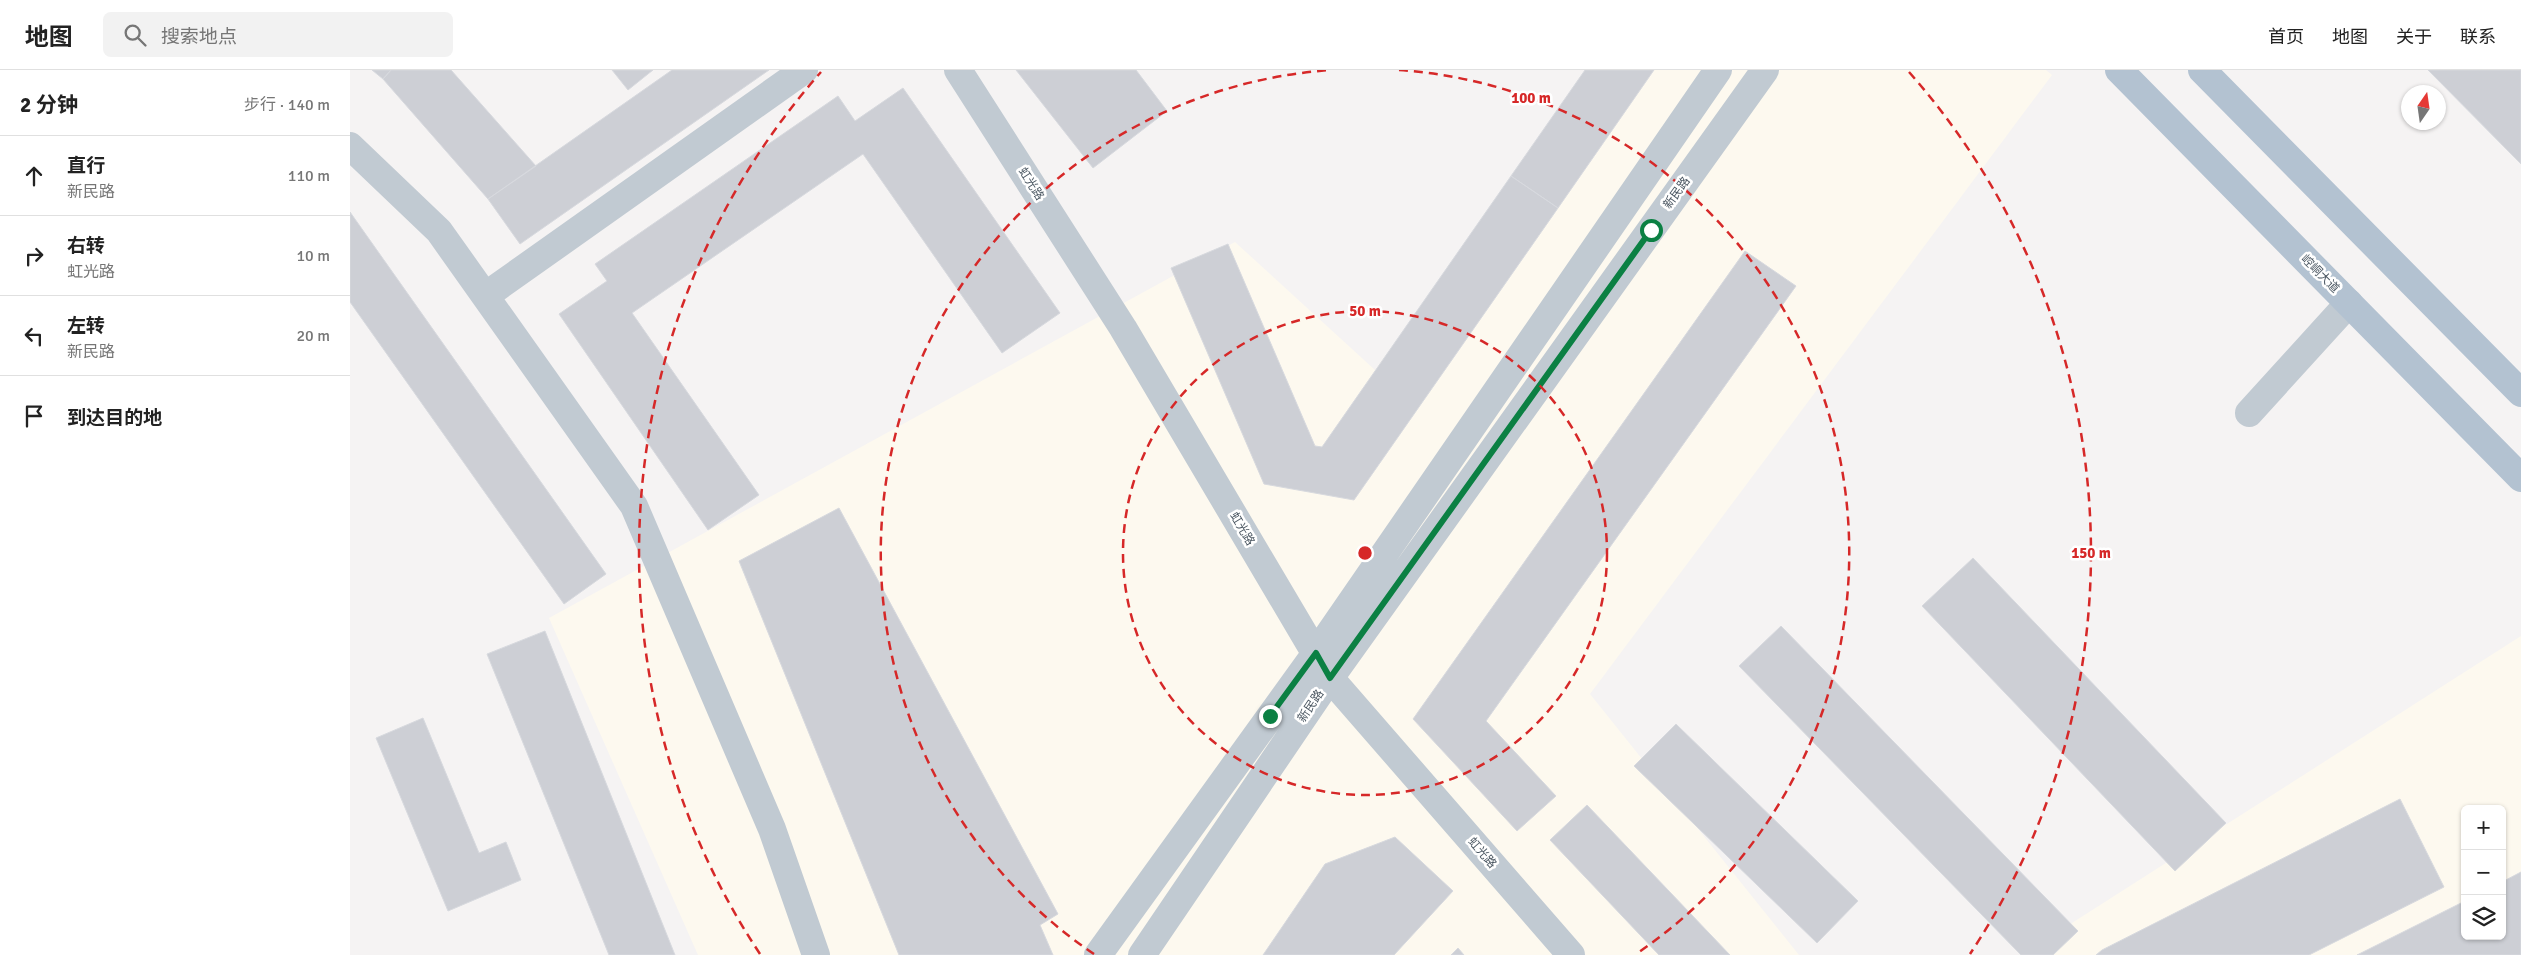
<!DOCTYPE html>
<html lang="zh">
<meta charset="utf-8">
<style>
:root{--surface:#fff;--page:#f2f2f2;--text:#222;--muted:#767676;--line:#e0e0e0}
body{margin:0;font-family:Signika,"Noto Sans SC",sans-serif;background:var(--page);color:var(--text)}
.controls{position:absolute;right:15px;bottom:15px;display:grid;overflow:hidden;border-radius:8px;box-shadow:0 1px 4px #0004}
.controls button{width:45px;height:45px;display:grid;place-items:center;padding:0;border:0;border-bottom:1px solid var(--line);background:var(--surface);color:var(--text);font:25px sans-serif}
.compass{position:absolute;left:2051px;top:15px;width:45px;height:45px;border-radius:50%;background:var(--surface);box-shadow:0 1px 4px #0004;rotate:13deg}
.stop{position:absolute;width:15px;height:15px;margin:-11px;border:4px solid #0b8043;border-radius:50%;background:#fff}
.stop.end{background:#0b8043;border-color:#fff;box-shadow:0 1px 5px #0008}
.list{margin:0;padding:0;list-style:none}
h2{display:flex;justify-content:space-between;align-items:center;height:65px;margin:0;padding:0 20px;font-size:21px}
h2 small{font-size:16px;font-weight:400;color:var(--muted)}
.list li{display:grid;grid-template-columns:32px 1fr auto;gap:15px;align-items:center;box-sizing:border-box;height:80px;padding:0 20px;border-top:1px solid var(--line)}
.list b{display:block;font-size:19px;white-space:nowrap}
.list p{margin:0;font-size:16px;white-space:nowrap;color:var(--muted)}
.list em{font-size:16px;font-style:normal;color:var(--muted)}
.icon{flex:none;width:28px;height:28px;fill:none;stroke:currentColor;stroke-width:2;stroke-linecap:round;stroke-linejoin:round}
.map{position:relative;flex:none;width:2171px;height:885px;overflow:hidden}
header{display:flex;align-items:center;gap:30px;box-sizing:border-box;height:70px;padding:0 25px;background:var(--surface);border-bottom:1px solid var(--line)}
header strong{font-size:24px}
nav{display:flex;gap:28px;margin-inline-start:auto;font-size:18px}
.search{width:350px;height:45px;background:var(--page);display:flex;align-items:center;gap:12px;box-sizing:border-box;padding:0 18px;border-radius:8px;color:var(--muted);font-size:19px}
main{display:flex}
aside{flex:1;background:var(--surface)}
.map>svg:first-child{display:block}
.commercial{fill:#fdf9ef;fill-rule:evenodd}
.building{fill:#cdcfd5;stroke:#d7d9de}
.lines{fill:none;stroke-linecap:round;stroke-linejoin:round}
.minor{stroke:#c1cad2;stroke-width:28}
.major{stroke:#b3c2d1;stroke-width:28}
.route{stroke:#0b8043;stroke-width:6}
.ring{fill:none;stroke:#d62828;stroke-width:2.5;stroke-dasharray:9 6}
.labels{text-anchor:middle;dominant-baseline:central;stroke-width:5;stroke-linejoin:round;paint-order:stroke}
.street-label{font-size:12px;fill:#4a5661;stroke:#fff}
.centre{fill:#d62828;stroke:#fff;stroke-width:2.5}
.ring-label{font-size:15px;text-anchor:middle;font-weight:bold;fill:#d62828;stroke:#fff;stroke-width:5;stroke-linejoin:round;paint-order:stroke}
</style>
<header>
<strong>地图</strong>
<div class="search"><svg class="icon" aria-label="search" viewBox="0 0 24 24"><circle cx="10" cy="10" r="6"/><path d="M15 15l6 6"/></svg>搜索地点</div>
<nav><a>首页</a><a>地图</a><a>关于</a><a>联系</a></nav>
</header>
<main>
<aside>
<h2>2 分钟<small>步行 · 140 m</small></h2>
<ul class="list">
<li><svg class="icon" aria-label="ahead" viewBox="0 0 24 24"><path d="M12 20V5M6 11l6-6 6 6"/></svg><div><b>直行</b><p>新民路</p></div><em>110 m</em></li>
<li><svg class="icon" aria-label="right" viewBox="0 0 24 24"><path d="M7 20v-9h11M14 6l5 5-5 5"/></svg><div><b>右转</b><p>虹光路</p></div><em>10 m</em></li>
<li><svg class="icon" aria-label="left" viewBox="0 0 24 24"><path d="M17 20v-9H6M10 6l-5 5 5 5"/></svg><div><b>左转</b><p>新民路</p></div><em>20 m</em></li>
<li><svg class="icon" aria-label="arrive" viewBox="0 0 24 24"><path d="M6 21V4h12l-3 4 3 4H6"/></svg><div><b>到达目的地</b></div></li>
</ul>
</aside>
<div class="map">
<svg width="2171" height="885" viewBox="0 0 2171 885">
<rect width="100%" height="100%" fill="#f5f3f3"/>
<path class="commercial" d="M1242 0H1696L1702 5 1240 624 1449 885H348L199 548 885 172 1025 300Z
M2171 566V885H1672ZM2115 739H2152V866H2115Z"/>
<path class="building" d="M22 0H41L33 9Z
M41 0H101L186 96 138 129 33 9Z
M262 0H303L278 20Z
M322 0H419L170 174 138 129Z
M666 0H786L817 41 743 98Z
M1235 0H1304L1208 138 1161 106Z
M2078 0H2171V94Z
M553 18 710 243 652 283 513 84 282 243 409 425 358 460 209 244 257 211 245 194 488 26 505 51Z
M1161 106 1208 138 1004 430 914 414 821 198 878 174 965 376 972 377Z
M0 142 256 504 214 534 0 232Z
M1395 181 1446 216 1136 651 1206 726 1167 761 1063 649Z
M489 438 708 844 690 855 703 885H549L389 491Z
M1623 488 1876 753 1825 801 1572 536Z
M1431 556 1728 861 1703 885H1671L1389 596Z
M195 561 325 885H259L137 584Z
M73 648 129 783 156 772 171 810 98 841 26 668Z
M1326 654 1508 831 1467 873 1284 696Z
M2050 729 2094 817 1959 885H1746L1752 880Z
M1237 735 1380 885H1309L1200 770Z
M1045 767 1103 821 1044 885H913L975 794Z
M2171 802V885H2007L2115 831V866H2152V812Z
M1108 878 1114 885H1101Z"/>
<g class="lines">
<path class="minor" d="M608 0 773 258 980 608 1221 885
M0 76 89 161 284 436 422 759 466 885
M135 226 454 0
M1899 343 1999 233
M748 885 966 583 1368 0
M792 885 980 608 1415 0"/>
<path class="major" d="M1769 0 2171 408
M1852 0 2171 323"/>
</g>
<g class="lines">
<path class="route" d="M920 646 966 583 980 608 1301 160"/>
</g>
<g class="ring">
<circle cx="1015" cy="483" r="242"/>
<path d="M744 884A484 484 0 0 1 981 0M1049 0A484 484 0 0 1 1286 884"/>
<path d="M410 884A726 726 0 0 1 471 2M1559 2A726 726 0 0 1 1620 884"/>
</g>
<g class="labels">
<g class="street-label">
<text transform="translate(681 114) rotate(57)">虹光路</text>
<text transform="translate(1327 123) rotate(-54)">新民路</text>
<text transform="translate(1970 204) rotate(45)">崆峒大道</text>
<text transform="translate(892 459) rotate(59)">虹光路</text>
<text transform="translate(961 636) rotate(-56)">新民路</text>
<text transform="translate(1132 783) rotate(49)">虹光路</text>
</g>
</g>
<circle cx="1015" cy="483" r="8" class="centre"/>
<g class="ring-label">
<text x="1181" y="33">100 m</text>
<text x="1015" y="246">50 m</text>
<text x="1741" y="488">150 m</text>
</g>
</svg>
<div class="controls">
<button>+</button>
<button>−</button>
<button><svg class="icon" aria-label="layers" viewBox="0 0 24 24"><path d="M12 4l9 5-9 5-9-5zM3 14l9 5 9-5"/></svg></button>
</div>
<svg class="compass" viewBox="-18 -18 36 36"><path d="M0-13l5 13h-10z" fill="#e53935"/><path d="M0 13l5-13h-10z" fill="#767676"/></svg>
<div class="stop" style="left:1301px;top:160px"></div>
<div class="stop end" style="left:920px;top:646px"></div>
</div>
</main>
